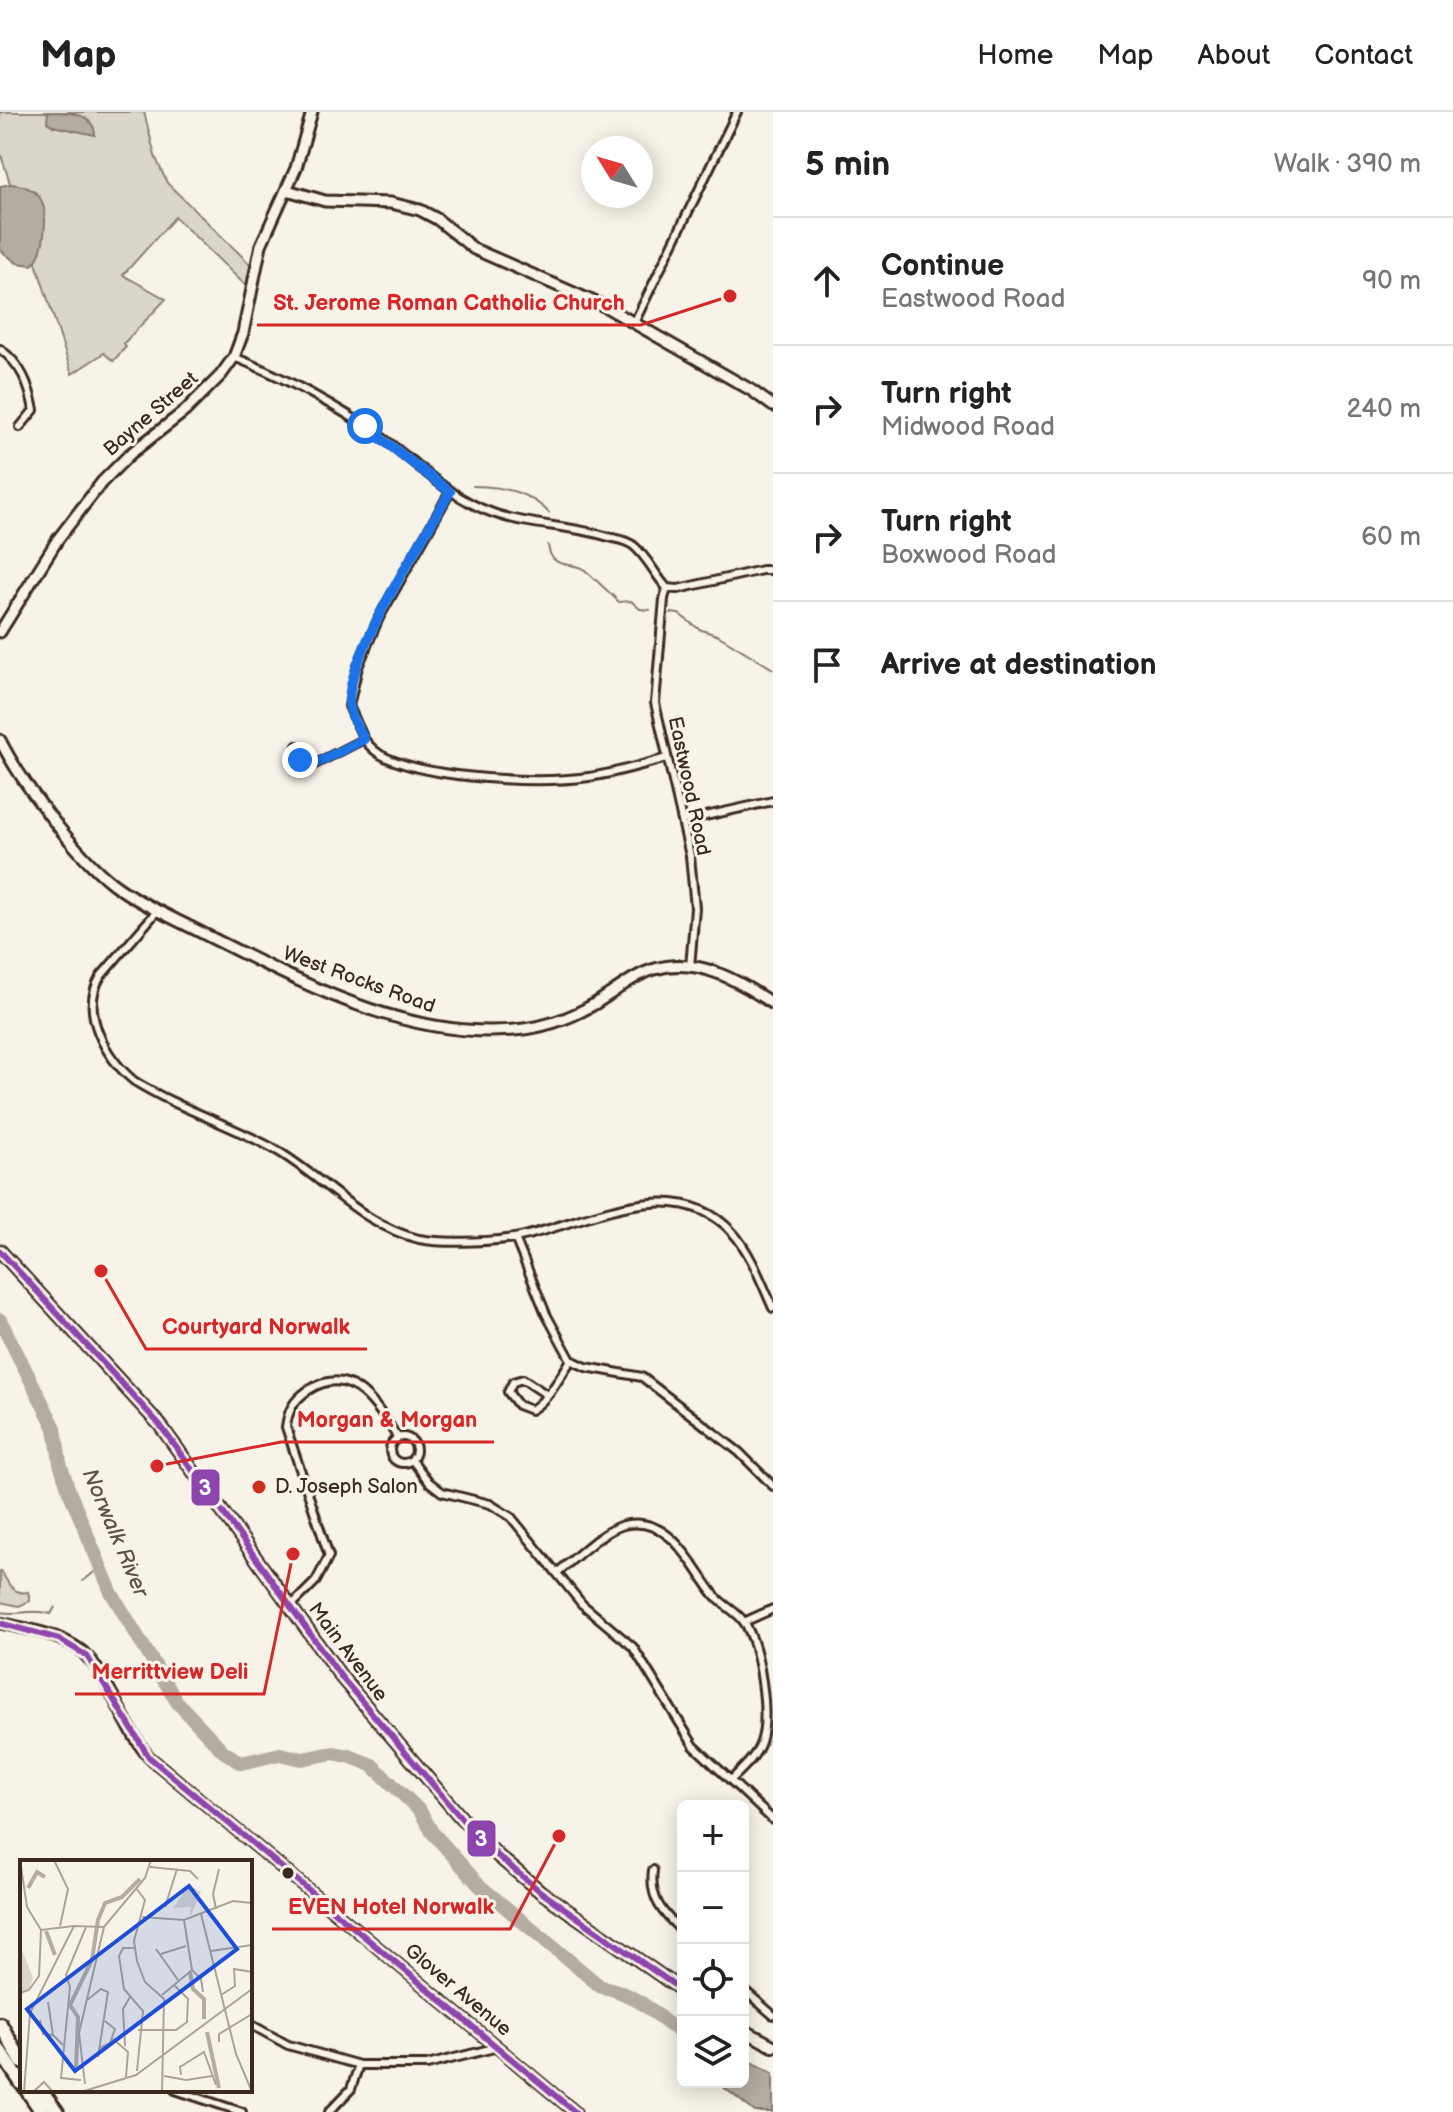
<!DOCTYPE html>
<meta charset="utf-8">
<style>
:root{--surface:#fff;--page:#f2f2f2;--text:#222;--muted:#767676;--line:#e0e0e0}
body{margin:0;font-family:"Balsamiq Sans",sans-serif;background:var(--page);color:var(--text)}
.controls{position:absolute;right:24px;bottom:24px;display:grid;overflow:hidden;border-radius:12px;box-shadow:0 4px 20px #0003}
.controls button{width:72px;height:72px;display:grid;place-items:center;padding:0;border:0;border-bottom:2px solid var(--line);background:var(--surface);color:var(--text);font:40px sans-serif}
.compass{position:absolute;left:581px;top:24px;width:72px;height:72px;border-radius:50%;background:var(--surface);box-shadow:0 4px 20px #0003;rotate:307deg}
.stop{position:absolute;width:24px;height:24px;margin:-18px;border:6px solid #1a73e8;border-radius:50%;background:#fff}
.stop.end{background:#1a73e8;border-color:#fff;box-shadow:0 2px 8px #0008}
.list{margin:0;padding:0;list-style:none}
h2{display:flex;justify-content:space-between;align-items:center;height:104px;margin:0;padding:0 32px;font-size:34px}
h2 small{font-size:26px;font-weight:400;color:var(--muted)}
.list li{display:grid;grid-template-columns:52px 1fr auto;gap:24px;align-items:center;box-sizing:border-box;height:128px;padding:0 32px;border-top:2px solid var(--line)}
.list b{display:block;font-size:30px;white-space:nowrap}
.list p{margin:0;font-size:26px;white-space:nowrap;color:var(--muted)}
.list em{font-size:26px;font-style:normal;color:var(--muted)}
.icon{flex:none;width:44px;height:44px;fill:none;stroke:currentColor;stroke-width:2;stroke-linecap:round;stroke-linejoin:round}
.map{position:relative;flex:none;width:773px;height:2000px;overflow:hidden}
header{display:flex;align-items:center;gap:48px;box-sizing:border-box;height:112px;padding:0 40px;background:var(--surface);border-bottom:2px solid var(--line)}
header strong{font-size:38px}
nav{display:flex;gap:44px;margin-inline-start:auto;font-size:28px}
main{display:flex}
aside{flex:1;background:var(--surface)}
.map>svg:first-child{display:block}
.green{fill:#dbd6cb;stroke:#8b8074;stroke-width:2}
.water{fill:#b4aca0;stroke:#84786c;stroke-width:2}
.lines{fill:none;stroke-linecap:round;stroke-linejoin:round}
.stream{stroke:#84786c;stroke-width:2}
.river{stroke:#b4aca0;stroke-width:14}
.street-casing{stroke:#3b2a1e;stroke-width:12}
.secondary-casing{stroke:#3b2a1e;stroke-width:15}
.primary-casing{stroke:#3b2a1e;stroke-width:16}
.highway-casing{stroke:#3b2a1e;stroke-width:18}
.street{stroke:#f7f3e8;stroke-width:6}
.secondary{stroke:#f7f3e8;stroke-width:9}
.primary{stroke:#f7f3e8;stroke-width:10}
.highway{stroke:#f7f3e8;stroke-width:12}
.bus-1-casing{stroke:#f7f3e8;stroke-width:12}
.bus-1{stroke:#8e44ad;stroke-width:6}
.route{stroke:#1a73e8;stroke-width:10}
.poi-dot{fill:#c8321e;stroke:#f7f3e8;stroke-width:3}
.bus-dot{fill:#3b2a1e;stroke:#f7f3e8;stroke-width:3}
.labels{text-anchor:middle;dominant-baseline:central;stroke-width:6;stroke-linejoin:round;paint-order:stroke}
.street-label{font-size:20px;fill:#3b2a1e;stroke:#f7f3e8}
.poi-label{font-size:20px;fill:#3b2a1e;stroke:#f7f3e8;text-anchor:start}
.water-label{font-size:22px;font-style:italic;fill:#5f5145;stroke:#f7f3e8}
.inset-river{fill:none;stroke:#b4aca0;stroke-width:4}
.inset-road{fill:none;stroke:#aca397;stroke-width:2}
.view{fill:#1d4ed8;fill-opacity:0.15;stroke:#1d4ed8;stroke-width:4}
.inset-edge{fill:none;stroke:#3b2a1e;stroke-width:4}
.leader{fill:none;stroke:#d62828;stroke-width:3}
.callout-dot{fill:#d62828;stroke:#f7f3e8;stroke-width:3}
.callout-label{font-size:22px;text-anchor:middle;font-weight:bold;fill:#d62828;stroke:#f7f3e8;stroke-width:6;stroke-linejoin:round;paint-order:stroke}
.line-badge{stroke:#f7f3e8;stroke-width:3}
.badge-label{font-size:22px;text-anchor:middle;font-weight:bold;fill:#fff}
</style>
<header>
<strong>Map</strong>
<nav><a>Home</a><a>Map</a><a>About</a><a>Contact</a></nav>
</header>
<main>
<div class="map">
<svg width="773" height="2000" viewBox="0 0 773 2000">
<rect width="100%" height="100%" fill="#f7f3e8"/>
<filter id="ink" filterUnits="userSpaceOnUse"><feTurbulence type="fractalNoise" baseFrequency=".0125" numOctaves="2"/><feDisplacementMap in="SourceGraphic" scale="16" xChannelSelector="R" yChannelSelector="G"/><feConvolveMatrix kernelMatrix="1 2 1 2 8 2 1 2 1" color-interpolation-filters="sRGB"/></filter>
<g filter="url(#ink)">
<path class="green" d="M0 0H144L155 44 167 71 252 154 246 174 175 105 123 163 166 187 124 231 126 235 113 249 104 241 72 262 0 40Z
M0 1460H2C7 1470 13 1483 28 1480L30 1489 19 1494 0 1490Z"/>
<path class="water" d="M48 0C67 0 94 0 95 23L53 14 47 10Z
M11 72C21 73 34 76 40 86 49 100 45 143 32 153L17 151 0 138V74Z
M743 1946 773 1961V2000H755L717 1970H743Z"/>
<g class="lines">
<path class="stream" d="M473 374C500 374 530 380 549 401
M548 433C551 460 574 448 586 459 597 469 608 479 619 490L631 489 640 497 650 498
M671 501 679 502 699 517 719 524 773 557
M83 1469 102 1454
M0 1500C20 1504 30 1496 51 1502L55 1495"/>
<path class="river" d="M0 1208 55 1316 60 1351 69 1379 111 1480 177 1590 223 1639 241 1651 280 1642 302 1647 333 1641 349 1644 372 1653 420 1699 432 1720 480 1774 601 1875C619 1877 636 1887 650 1897 661 1905 669 1916 683 1919"/>
<g class="street-casing">
<path id="street" d="M634 211 737 0
M0 237C22 253 29 273 34 298L20 315
M234 245C284 265 339 295 383 326 419 353 450 386 493 401 529 414 569 413 605 424 615 427 625 427 634 434 648 446 655 463 667 476
M667 476 664 487 655 591 690 744 695 796 690 855
M667 476 678 477 762 458H773
M364 627 349 594 358 555 379 506 450 380
M297 634C296 646 302 652 313 653L364 627C370 635 377 642 387 646 435 667 537 672 589 665 616 661 641 653 667 646
M683 709 773 689
M158 798 101 864C79 899 105 945 134 969 179 997 230 1012 276 1038 324 1066 363 1114 419 1127 445 1132 502 1130 528 1123 592 1107 678 1060 733 1121 751 1141 762 1172 773 1196
M515 1126 546 1202 571 1248 586 1255 642 1265 739 1340 773 1374
M547 1283 523 1267 513 1270 508 1280 518 1293 531 1298C549 1287 560 1265 571 1248
M390 1338a13 13 0 1 1 26 0a13 13 0 1 1-26 0Z
M412 1348 429 1370 442 1380 490 1392 511 1405 582 1492 633 1535 694 1634 773 1708
M558 1460C576 1446 605 1415 628 1412 671 1406 691 1452 713 1481 721 1493 737 1499 744 1510 760 1534 770 1603 761 1630 756 1645 742 1657 731 1668
M291 1494 316 1469 329 1444 286 1315C288 1299 293 1289 307 1279 352 1249 376 1294 398 1326
M744 1510 773 1497
M653 1758C649 1787 663 1802 683 1820
M743 1877 773 1903
M250 1912 288 1933 359 1953
M175 1978 242 2000
M329 2000 351 1977 359 1953H427L498 1935"/>
</g>
<g class="secondary-casing">
<path id="secondary" d="M287 78 325 89 391 91 420 98 437 107 474 137 606 195 751 278 773 294
M0 520 58 427 102 370 130 342 185 299 221 263 234 245 243 221 261 133 296 56 312 0
M0 628C21 670 76 743 112 771 141 793 176 807 208 824 304 872 412 931 524 917 555 913 581 902 607 884 622 874 637 862 655 857 698 844 739 869 773 892
M0 1511C26 1517 55 1521 77 1536 104 1552 124 1617 149 1645L575 2000"/>
</g>
<g class="primary-casing">
<path id="primary" d="M0 1139 160 1313 342 1566 463 1708 498 1744 541 1780 683 1879
M743 1918 773 1934"/>
</g>
<g class="highway-casing">
<path id="highway" d="M0 1912 22 1950
M0 1939 22 1972
M27 1978 42 2000
M41 1978 57 2000"/>
</g>
<use href="#street" class="street"/>
<use href="#secondary" class="secondary"/>
<use href="#primary" class="primary"/>
<use href="#highway" class="highway"/>
<g class="bus-1-casing">
<path id="bus-1" d="M0 1139 160 1313 342 1566 463 1708 498 1744 541 1780 683 1879
M0 1511 59 1527 87 1544 149 1645 575 2000"/>
</g>
<use href="#bus-1" class="bus-1"/>
</g>
</g>
<g class="lines" filter="url(#ink)">
<path class="route" d="M300 648 305 652 313 653 364 627C359 617 350 604 349 592 346 546 425 423 450 380L365 314"/>
</g>
<circle class="poi-dot" cx="259" cy="1375" r="8"/>
<circle class="bus-dot" cx="288" cy="1761" r="7"/>
<g class="labels">
<g class="street-label">
<text transform="translate(151 302) rotate(-41)">Bayne Street</text>
<text transform="translate(689 674) rotate(78)">Eastwood Road</text>
<text transform="translate(359 868) rotate(20)">West Rocks Road</text>
<text transform="translate(348 1540) rotate(53)">Main Avenue</text>
<text transform="translate(458 1878) rotate(40)">Glover Avenue</text>
</g>
<g class="poi-label">
<text x="275" y="1375">D. Joseph Salon</text>
</g>
<g class="water-label">
<text transform="translate(115 1421) rotate(67)">Norwalk River</text>
</g>
</g>
<g transform="translate(20 1748)">
<rect width="232" height="232" fill="#f7f3e8"/>
<path d="M169 25 181 32 170 57 171 47 153 48ZM0 85 13 118 9 130 0 132Z" fill="#dbd6cb"/>
<path class="inset-river" d="M8 28 17 12 25 17M26 71 35 95M170 112 173 129 184 139V159M187 172 199 228M56 209 58 157 50 145 72 100 78 60 85 43 102 37 120 19"/>
<path class="inset-road" d="M0 0 7 47 21 70 54 66M34 0 48 29 40 66M130 7 170 11 178 19M116 28 125 40 114 81 117 101 125 122 144 139 142 232M145 47 157 9M196 49 193 34 199 9M181 54 216 194 232 232M122 57 164 60 213 41 232 43M164 60 172 110M54 66 84 67 125 18 131 0M114 88H103L99 96 104 129 123 151 117 211M136 89 158 120M191 91 232 85M141 94 166 86M172 110 181 119 183 132M0 133 9 130 19 116 21 70M142 135 172 110M201 135 215 126 214 109 232 112M66 141 81 129 88 132 78 197M28 142 33 175M20 160 23 174 33 175 43 185M118 170H156L167 162 168 139 154 125M93 179 108 192 106 217M199 182V174L232 154M105 186 103 149 110 137M80 188 90 183 95 169 85 161M161 215 160 207 184 192 196 225M144 216 166 220 192 216M61 220 41 218 50 127 46 115 66 67M65 224 59 173 84 67M4 232 10 153 54 66M13 232 24 222 33 232M61 232 116 215 232 129"/>
<path class="view" d="M169 26 217 89 55 211 7 149Z"/>
<rect width="232" height="232" class="inset-edge"/>
</g>
<path class="leader" d="M730 184L641 213H257M101 1159L146 1237H367M157 1354L281 1330H494M293 1442L264 1582H75M559 1724L510 1817H272"/>
<g class="callout-dot">
<circle cx="730" cy="184" r="8"/>
<circle cx="101" cy="1159" r="8"/>
<circle cx="157" cy="1354" r="8"/>
<circle cx="293" cy="1442" r="8"/>
<circle cx="559" cy="1724" r="8"/>
</g>
<g class="callout-label">
<text x="449" y="198">St. Jerome Roman Catholic Church</text>
<text x="256" y="1222">Courtyard Norwalk</text>
<text x="387" y="1315">Morgan &amp; Morgan</text>
<text x="170" y="1567">Merrittview Deli</text>
<text x="391" y="1802">EVEN Hotel Norwalk</text>
</g>
<g class="line-badge">
<rect x="190" y="1356" width="31" height="39" rx="8" fill="#8e44ad"/>
<rect x="466" y="1707" width="31" height="39" rx="8" fill="#8e44ad"/>
</g>
<g class="badge-label">
<text x="205" y="1383">3</text>
<text x="481" y="1734">3</text>
</g>
</svg>
<div class="controls">
<button>+</button>
<button>−</button>
<button><svg class="icon" aria-label="locate" viewBox="0 0 24 24"><circle cx="12" cy="12" r="6"/><path d="M12 2v4M12 18v4M2 12h4M18 12h4"/></svg></button>
<button><svg class="icon" aria-label="layers" viewBox="0 0 24 24"><path d="M12 4l9 5-9 5-9-5zM3 14l9 5 9-5"/></svg></button>
</div>
<svg class="compass" viewBox="-18 -18 36 36"><path d="M0-13l5 13h-10z" fill="#e53935"/><path d="M0 13l5-13h-10z" fill="#767676"/></svg>
<div class="stop" style="left:365px;top:314px"></div>
<div class="stop end" style="left:300px;top:648px"></div>
</div>
<aside>
<h2>5 min<small>Walk · 390 m</small></h2>
<ul class="list">
<li><svg class="icon" aria-label="ahead" viewBox="0 0 24 24"><path d="M12 20V5M6 11l6-6 6 6"/></svg><div><b>Continue</b><p>Eastwood Road</p></div><em>90 m</em></li>
<li><svg class="icon" aria-label="right" viewBox="0 0 24 24"><path d="M7 20v-9h11M14 6l5 5-5 5"/></svg><div><b>Turn right</b><p>Midwood Road</p></div><em>240 m</em></li>
<li><svg class="icon" aria-label="right" viewBox="0 0 24 24"><path d="M7 20v-9h11M14 6l5 5-5 5"/></svg><div><b>Turn right</b><p>Boxwood Road</p></div><em>60 m</em></li>
<li><svg class="icon" aria-label="arrive" viewBox="0 0 24 24"><path d="M6 21V4h12l-3 4 3 4H6"/></svg><div><b>Arrive at destination</b></div></li>
</ul>
</aside>
</main>
